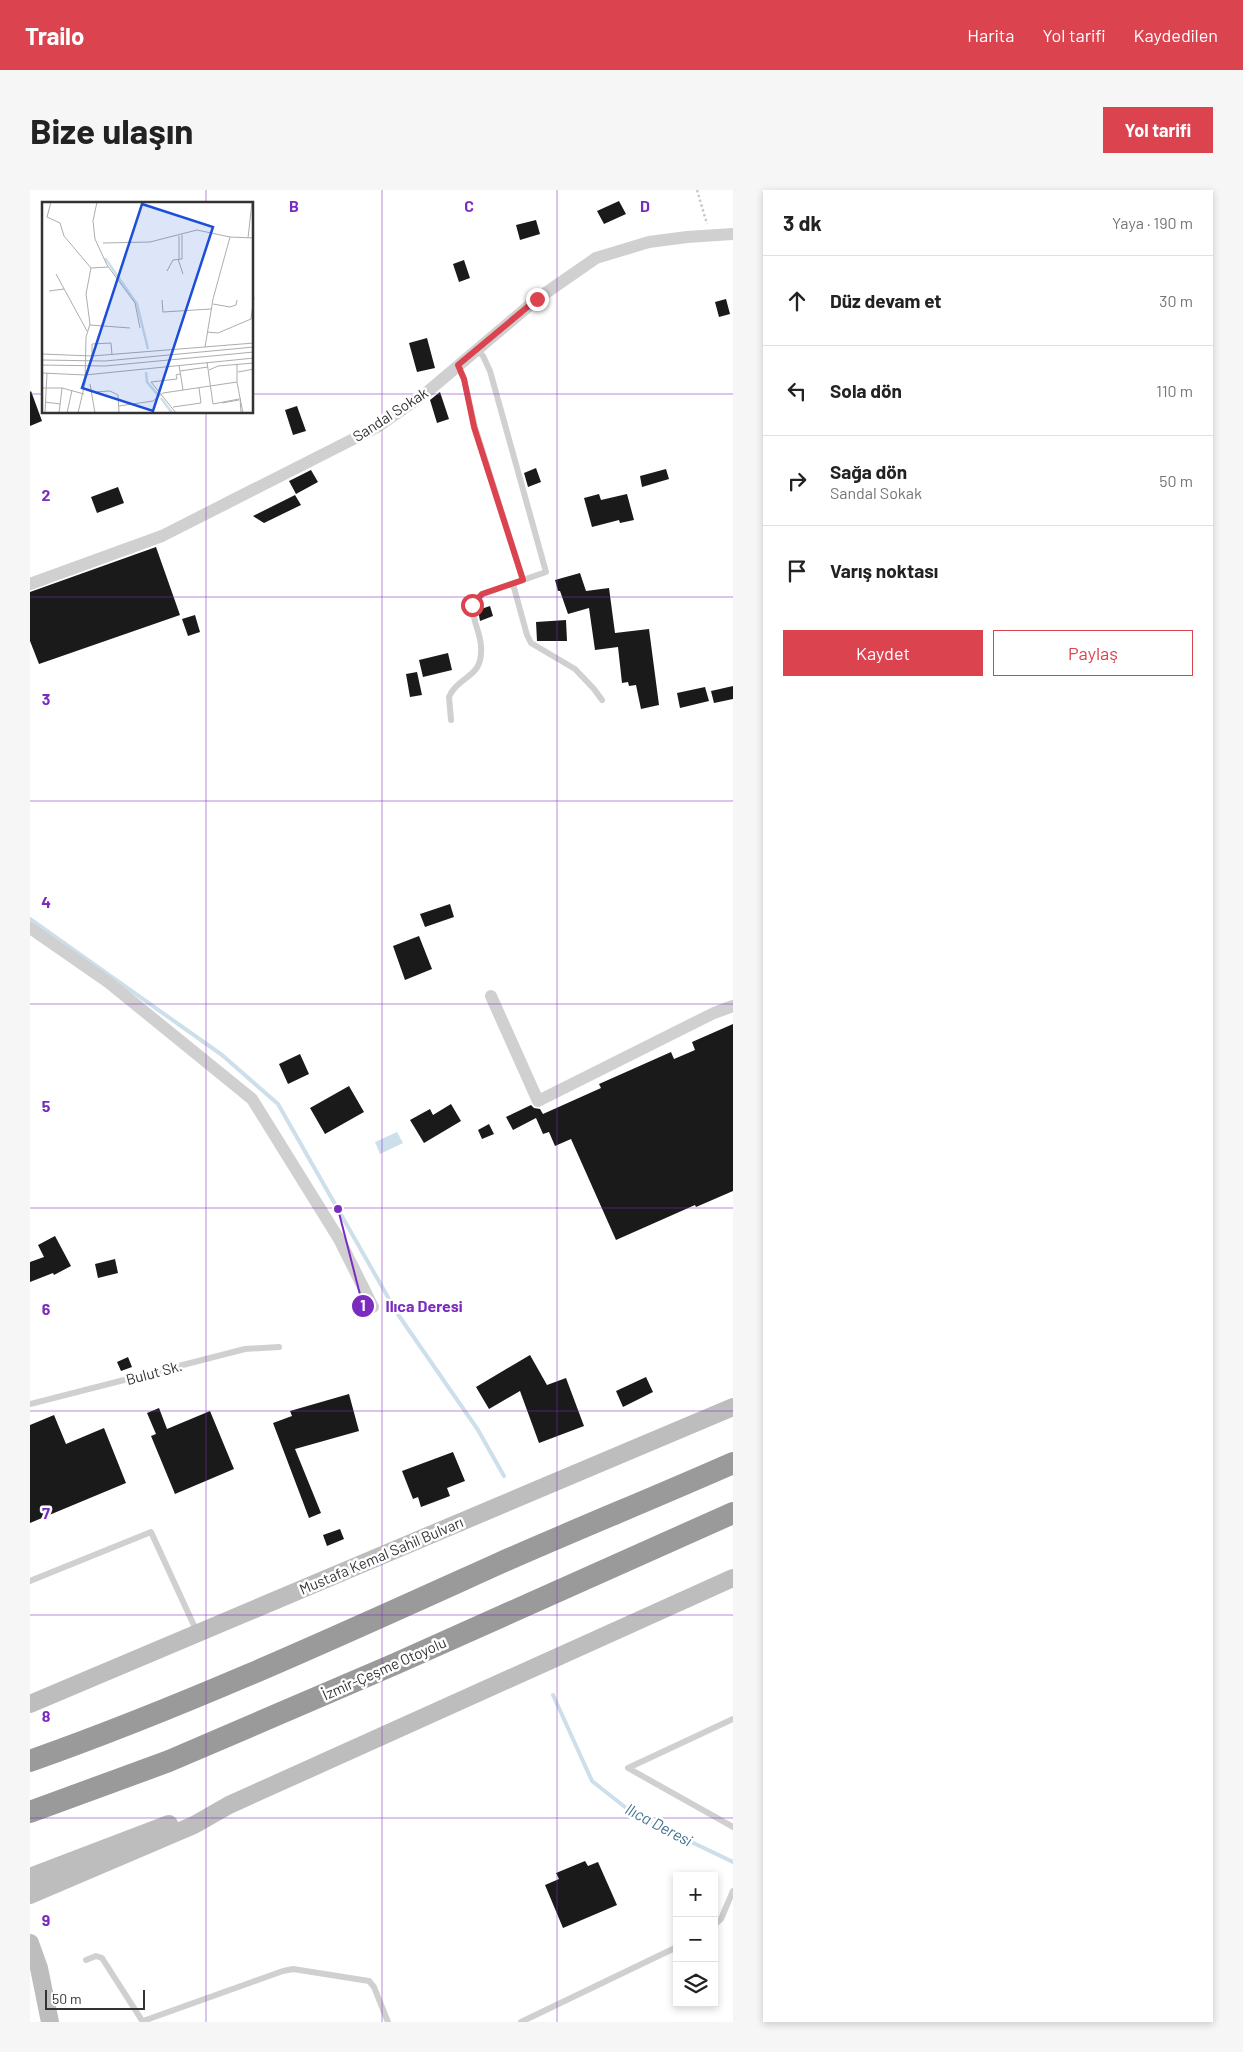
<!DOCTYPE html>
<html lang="tr">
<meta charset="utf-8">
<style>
:root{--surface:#fff;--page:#f6f6f6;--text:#222;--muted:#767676;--line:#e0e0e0;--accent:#db434f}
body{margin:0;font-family:Barlow,sans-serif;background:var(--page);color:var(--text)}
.controls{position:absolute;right:15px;bottom:15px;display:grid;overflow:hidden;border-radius:0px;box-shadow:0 2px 8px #0003}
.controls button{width:45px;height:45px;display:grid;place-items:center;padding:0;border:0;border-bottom:1px solid var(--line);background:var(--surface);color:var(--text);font:25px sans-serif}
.scale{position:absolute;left:15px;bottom:12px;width:100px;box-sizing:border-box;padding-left:5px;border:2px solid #333;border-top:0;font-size:14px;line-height:18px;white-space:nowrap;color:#333;-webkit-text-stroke:4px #fff;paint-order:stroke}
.stop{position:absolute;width:15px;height:15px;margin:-11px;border:4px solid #db434f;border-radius:50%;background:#fff}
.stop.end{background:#db434f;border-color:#fff;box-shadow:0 1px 5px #0008}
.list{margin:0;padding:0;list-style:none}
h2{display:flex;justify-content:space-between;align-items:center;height:65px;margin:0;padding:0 20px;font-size:21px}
h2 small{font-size:16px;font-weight:400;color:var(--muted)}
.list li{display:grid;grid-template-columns:32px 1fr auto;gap:15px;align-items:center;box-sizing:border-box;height:90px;padding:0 20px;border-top:1px solid var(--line)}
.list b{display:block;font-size:19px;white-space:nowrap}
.list p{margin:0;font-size:16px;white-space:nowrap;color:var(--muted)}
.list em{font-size:16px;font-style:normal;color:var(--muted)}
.actions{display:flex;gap:10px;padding:15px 20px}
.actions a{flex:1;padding:11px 0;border:1px solid var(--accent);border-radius:0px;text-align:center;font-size:18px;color:var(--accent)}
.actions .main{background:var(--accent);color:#fff}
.icon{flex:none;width:28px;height:28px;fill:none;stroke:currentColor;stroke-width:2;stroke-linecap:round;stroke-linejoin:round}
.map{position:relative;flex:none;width:703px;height:1832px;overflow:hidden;border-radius:0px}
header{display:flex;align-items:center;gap:30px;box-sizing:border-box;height:70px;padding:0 25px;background:var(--accent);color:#fff}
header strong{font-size:24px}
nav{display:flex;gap:28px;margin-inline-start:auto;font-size:18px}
.intro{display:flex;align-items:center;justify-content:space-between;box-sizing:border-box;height:120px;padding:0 30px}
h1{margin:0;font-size:35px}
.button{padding:12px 22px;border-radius:0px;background:var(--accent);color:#fff;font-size:18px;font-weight:700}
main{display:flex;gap:30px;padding:0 30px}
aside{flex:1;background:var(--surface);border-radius:0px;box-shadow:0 2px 8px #0003}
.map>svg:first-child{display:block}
.water{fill:#cddfea}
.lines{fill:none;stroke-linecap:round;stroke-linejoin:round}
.stream{stroke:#cddfea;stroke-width:4}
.building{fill:#1a1a1a}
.path{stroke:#cacaca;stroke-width:2.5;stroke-dasharray:2.5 2.5;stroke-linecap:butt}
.lane{stroke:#d0d0d0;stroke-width:6}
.street{stroke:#d0d0d0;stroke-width:12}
.secondary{stroke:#bdbdbd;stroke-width:18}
.highway{stroke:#9a9a9a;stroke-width:22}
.route{stroke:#db434f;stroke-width:6}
.grid{fill:none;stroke:#7b2cbf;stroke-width:1;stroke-opacity:0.55}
.labels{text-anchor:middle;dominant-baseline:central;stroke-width:5;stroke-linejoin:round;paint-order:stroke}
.street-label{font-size:15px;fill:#333;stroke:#fff}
.water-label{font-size:16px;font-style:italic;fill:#447491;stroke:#fff}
.inset-river{fill:none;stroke:#cddfea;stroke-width:2.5}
.inset-road{fill:none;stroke:#adadad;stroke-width:1}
.view{fill:#1d4ed8;fill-opacity:0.15;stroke:#1d4ed8;stroke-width:2.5}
.inset-edge{fill:none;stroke:#333;stroke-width:2.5}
.grid-label{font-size:16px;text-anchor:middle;font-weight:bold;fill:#7b2cbf;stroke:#fff;stroke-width:5;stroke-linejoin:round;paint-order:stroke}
.leader{fill:none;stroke:#7b2cbf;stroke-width:2}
.callout-dot{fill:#7b2cbf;stroke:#fff;stroke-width:2}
.mark-label{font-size:15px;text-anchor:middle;font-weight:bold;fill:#fff}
.callout-label{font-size:16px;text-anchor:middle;font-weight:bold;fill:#7b2cbf;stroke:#fff;stroke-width:5;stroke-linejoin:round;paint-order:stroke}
</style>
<header>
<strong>Trailo</strong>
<nav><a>Harita</a><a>Yol tarifi</a><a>Kaydedilen</a></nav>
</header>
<div class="intro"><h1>Bize ulaşın</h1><a class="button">Yol tarifi</a></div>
<main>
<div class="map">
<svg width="703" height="1832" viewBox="0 0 703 1832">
<rect width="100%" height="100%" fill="#fff"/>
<path class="water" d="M367 942 373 953 350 964 345 952Z"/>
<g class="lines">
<path class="stream" d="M0 729 192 865 248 914 367 1123 448 1240 474 1286
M523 1505 562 1591 605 1625 703 1672"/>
</g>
<path class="building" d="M589 11 596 24 574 34 567 21Z
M506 30 510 44 490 50 486 35Z
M434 70 440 88 429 92 423 74Z
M696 109 700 124 689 127 685 112Z
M397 148 405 178 387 182 379 153Z
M1 201 12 231 0 236V202Z
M410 202 419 229 407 233 400 210Z
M267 216 276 241 263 245 255 220Z
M506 278 511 292 498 297 494 283Z
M636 279 639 289 612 297 610 286Z
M281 280 288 292 266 304 259 291Z
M88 297 94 313 67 323 61 307Z
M569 304 571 310 597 304 604 330 590 333 589 330 562 337 554 308Z
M265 305 271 315 234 333 223 326Z
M126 357 150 425 9 474 0 451V402Z
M550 383 556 401 579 398 585 443 619 439 629 515 611 519 606 495 599 496 598 492 592 493 588 457 565 460 559 418 538 424 530 401H528L525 390Z
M460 416 463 426 450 431 448 420Z
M165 425 170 442 158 446 152 429Z
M536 430 537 451H507L506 432Z
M418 463 422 480 393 487 389 470Z
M387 482 392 505 380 507 376 484Z
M703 496V509L684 513 681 501Z
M675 497 679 511 650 518 647 503Z
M420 714 424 727 395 737 390 724Z
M389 746 402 779 375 790 363 756Z
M703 834V1001L666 1017 665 1015 586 1050 541 949 525 956 519 942 513 944 506 928 483 940 476 927 501 915 504 918 510 919 513 924 571 898 569 894 641 862 644 869 665 860 662 852Z
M270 864 279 884 258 894 249 874Z
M319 896 334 922 295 944 280 918Z
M421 914 431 931 394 953 380 930 400 919 403 925Z
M459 934 464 944 452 949 448 940Z
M25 1046 41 1076 24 1085 23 1083 0 1092V1072L14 1067 8 1055Z
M85 1069 88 1083 68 1088 65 1074Z
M500 1165 517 1195 536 1188 554 1236 509 1253 490 1201 459 1219 446 1197Z
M98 1167 102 1177 91 1181 87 1172Z
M616 1187 623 1202 593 1217 586 1201Z
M319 1204 329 1241 265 1259 291 1323 279 1328 243 1233 262 1226 260 1221Z
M129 1218 137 1239 180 1221 204 1279 145 1304 121 1246 126 1244 117 1223Z
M24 1225 36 1254 74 1238 96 1293 0 1333V1235Z
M423 1262 435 1291 417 1298 420 1306 391 1317 388 1307 383 1309 372 1281Z
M310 1339 314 1349 297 1356 293 1345Z
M555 1671 558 1676 568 1672 587 1715 533 1738 515 1695 529 1689 526 1683Z"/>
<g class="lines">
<path class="path" d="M667 0 677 34"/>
<path class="lane" d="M427 175 434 189 445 237 493 390
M483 394 497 445 501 453 545 479 564 499 572 510
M421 530 419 507 421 503C432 485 453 487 451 457 451 438 432 417 453 404L516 382 460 181 453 166 447 159
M0 1214 215 1159 249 1157
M0 1391 121 1342 167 1442
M703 1529 598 1578 703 1637
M684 1735 691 1729 703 1701
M56 1770 66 1766 72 1768 113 1832
M113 1831 253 1781 263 1779 339 1791 344 1797 358 1832
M491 1832 647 1757"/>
<path class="street" d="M0 394 132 346 347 237 396 203 507 109 566 68 619 52 657 47 703 44
M0 738 78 792 222 909 309 1049 343 1117
M461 806 508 911 684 823 703 816"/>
<path class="secondary" d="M0 1514 703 1217
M0 1687 139 1634
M0 1705 164 1635 199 1615 703 1388
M0 1753 9 1778 20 1832"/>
<path class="highway" d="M0 1571C161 1514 315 1443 470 1373 547 1339 626 1307 703 1273
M0 1622 139 1571 365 1474 703 1323"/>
</g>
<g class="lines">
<path class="route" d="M442 415 452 404 493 390 444 237 434 189 428 175 507 109"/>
</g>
<path class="grid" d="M176 0V14M352 0V1832M527 0V1832M0 204H14M222 204H703M176 222V1832M0 407H703M0 611H703M0 814H703M0 1018H703M0 1221H703M0 1425H703M0 1628H703"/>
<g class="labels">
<g class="street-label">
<text transform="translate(360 224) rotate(-33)">Sandal Sokak</text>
<text transform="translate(124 1182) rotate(-15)">Bulut Sk.</text>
<text transform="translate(351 1365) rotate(-23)">Mustafa Kemal Sahil Bulvarı</text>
<text transform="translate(354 1478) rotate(-24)">İzmir-Çeşme Otoyolu</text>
</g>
<g class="water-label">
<text transform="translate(629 1634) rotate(28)">Ilıca Deresi</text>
</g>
</g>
<g transform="translate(12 12)">
<rect width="211" height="211" fill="#fff"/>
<path class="inset-river" d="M63 56 95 102 106 147M104 170 105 180 116 193M119 196 130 211"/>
<path class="inset-road" d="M9 0 5 15 18 21 22 34 49 66 44 92 48 122 44 135 43 181 36 211M55 0 51 19 53 37 65 63 93 101 98 126M206 36 210 0M61 41 108 40 155 28 188 35 212 36M136 57 141 72M137 57V34M49 66 66 65M125 69 131 58 140 57V33M14 72 45 129M7 89 22 87M120 98 121 110 169 107M171 102 188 105 194 103 195 98M48 123 88 126M165 130 176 131 209 117 212 95M163 145 171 97 188 35M0 152 50 154 212 141M50 154V142L69 141 70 153M0 158 63 159 212 145M165 160 171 202 197 197M0 163 63 164 212 150M137 163 141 188M167 168 176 164 212 161M138 169 166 165M196 170 212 167M0 171 43 173 212 156M195 180 198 196M48 182 53 211M0 186H20L42 192M52 190 68 189 76 193 77 211M3 200 18 202M180 201 197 198M77 204 111 199 121 191 195 180V163M131 205 159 201 157 186M3 211 5 171M17 211 20 186M25 211 30 188M134 211 109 180 135 177 134 173 138 172M199 211 198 196 201 211"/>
<path class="view" d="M100 2 171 25 111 209 40 186Z"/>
<rect width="211" height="211" class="inset-edge"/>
</g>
<g class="grid-label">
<text x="264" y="22">B</text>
<text x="439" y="22">C</text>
<text x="615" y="22">D</text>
<text x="16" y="311">2</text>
<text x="16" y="515">3</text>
<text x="16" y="718">4</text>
<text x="16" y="922">5</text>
<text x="16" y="1125">6</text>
<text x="16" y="1329">7</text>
<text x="16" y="1532">8</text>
<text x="16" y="1736">9</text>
</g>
<path class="leader" d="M308 1019L333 1116"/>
<g class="callout-dot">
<circle cx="308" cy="1019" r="5"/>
<circle cx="333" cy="1116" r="12"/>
</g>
<g class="mark-label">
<text x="333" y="1121">1</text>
</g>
<g class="callout-label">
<text x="394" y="1122">Ilıca Deresi</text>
</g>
</svg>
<div class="controls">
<button>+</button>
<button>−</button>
<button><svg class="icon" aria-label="layers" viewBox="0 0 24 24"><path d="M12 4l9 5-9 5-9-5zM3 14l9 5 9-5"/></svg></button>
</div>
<div class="scale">50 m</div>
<div class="stop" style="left:442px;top:415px"></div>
<div class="stop end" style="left:507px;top:109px"></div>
</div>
<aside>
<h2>3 dk<small>Yaya · 190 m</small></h2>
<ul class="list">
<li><svg class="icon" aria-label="ahead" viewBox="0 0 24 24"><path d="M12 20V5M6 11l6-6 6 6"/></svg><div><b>Düz devam et</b></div><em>30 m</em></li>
<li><svg class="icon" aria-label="left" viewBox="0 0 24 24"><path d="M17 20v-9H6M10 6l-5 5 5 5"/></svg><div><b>Sola dön</b></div><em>110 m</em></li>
<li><svg class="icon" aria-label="right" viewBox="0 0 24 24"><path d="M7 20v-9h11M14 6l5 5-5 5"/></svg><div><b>Sağa dön</b><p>Sandal Sokak</p></div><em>50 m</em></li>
<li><svg class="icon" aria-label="arrive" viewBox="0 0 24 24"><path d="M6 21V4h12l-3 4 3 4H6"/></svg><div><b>Varış noktası</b></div></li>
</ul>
<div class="actions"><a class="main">Kaydet</a><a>Paylaş</a></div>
</aside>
</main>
